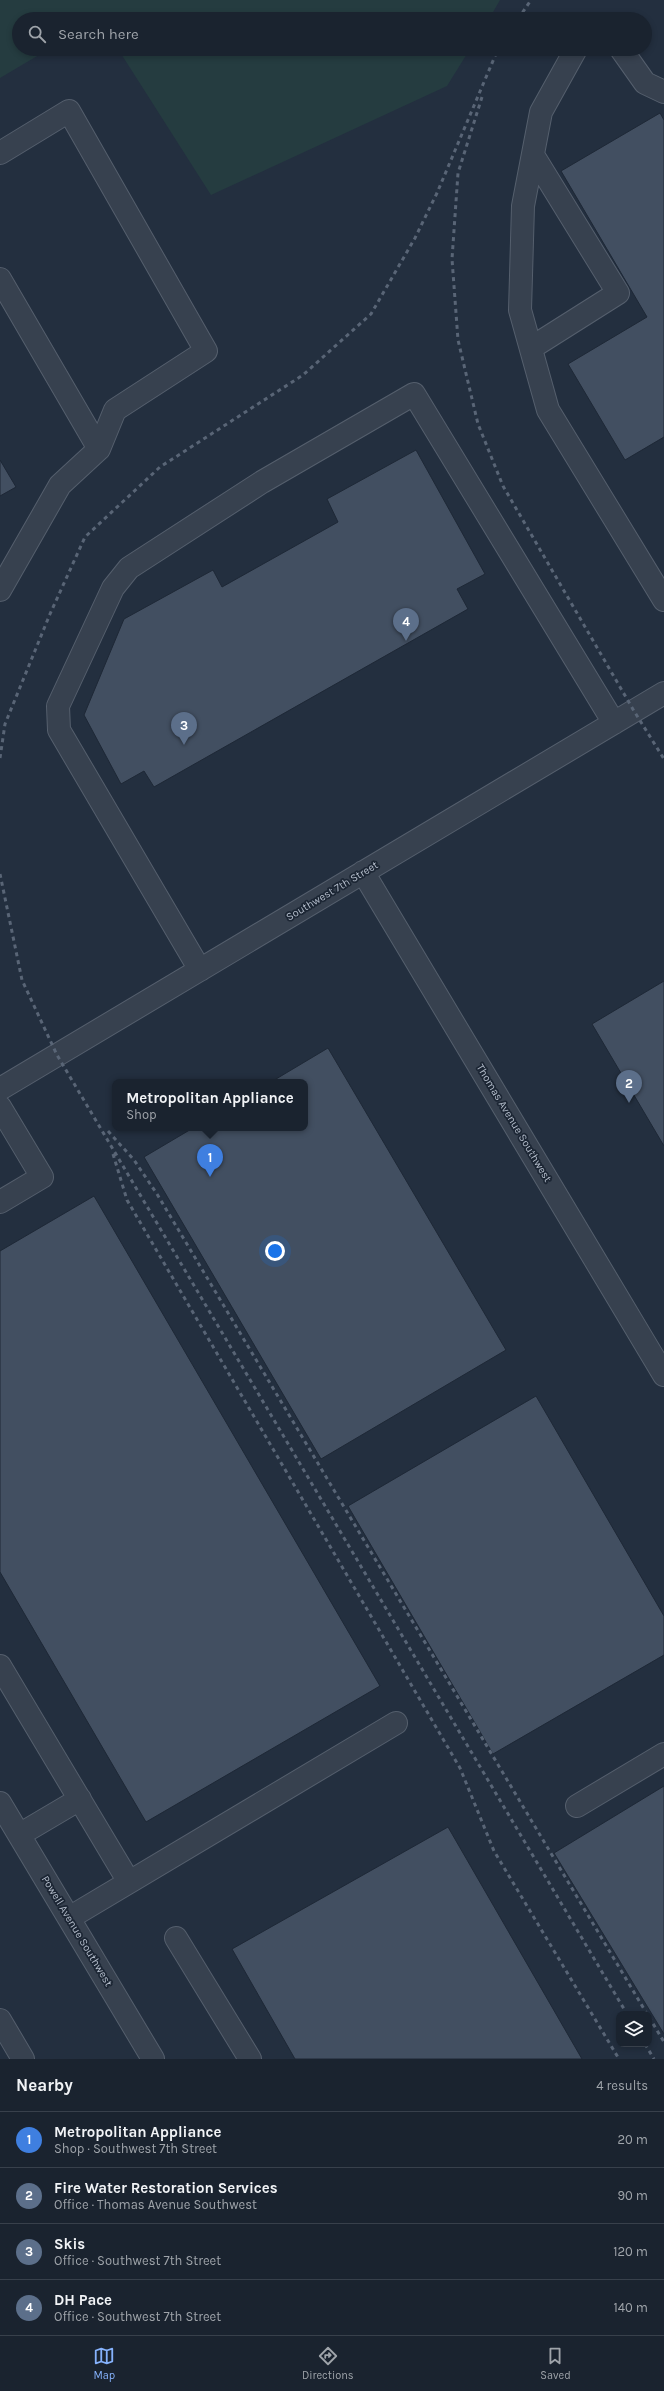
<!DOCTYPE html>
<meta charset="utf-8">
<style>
:root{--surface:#1a232f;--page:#272f3b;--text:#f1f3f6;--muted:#9fa4aa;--line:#38404b;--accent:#86b2fc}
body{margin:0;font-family:Karla,sans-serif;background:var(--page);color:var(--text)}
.controls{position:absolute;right:12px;bottom:12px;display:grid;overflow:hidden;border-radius:8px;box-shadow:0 2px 6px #0003}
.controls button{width:36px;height:36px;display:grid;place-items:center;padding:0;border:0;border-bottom:1px solid var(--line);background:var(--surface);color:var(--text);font:20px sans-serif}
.you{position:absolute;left:275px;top:1251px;width:14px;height:14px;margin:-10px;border:3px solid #fff;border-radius:50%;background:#1a73e8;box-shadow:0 0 0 6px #1a73e833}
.badge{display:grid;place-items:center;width:26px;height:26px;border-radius:50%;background:var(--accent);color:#fff;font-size:13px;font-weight:700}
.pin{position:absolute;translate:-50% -33px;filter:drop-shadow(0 1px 2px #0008)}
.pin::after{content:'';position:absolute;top:21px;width:14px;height:12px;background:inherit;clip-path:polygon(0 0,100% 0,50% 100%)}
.popup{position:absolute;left:112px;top:1079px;width:196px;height:52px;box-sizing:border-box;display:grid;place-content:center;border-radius:8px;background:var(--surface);filter:drop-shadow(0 1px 3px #0005);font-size:13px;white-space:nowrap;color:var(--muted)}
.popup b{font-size:15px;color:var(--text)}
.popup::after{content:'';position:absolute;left:50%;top:100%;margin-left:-8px;border:8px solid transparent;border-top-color:var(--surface)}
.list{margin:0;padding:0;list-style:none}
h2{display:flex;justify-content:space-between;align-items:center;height:52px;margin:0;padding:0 16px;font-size:17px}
h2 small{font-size:13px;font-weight:400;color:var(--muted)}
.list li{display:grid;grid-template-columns:26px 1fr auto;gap:12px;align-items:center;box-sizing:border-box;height:56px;padding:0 16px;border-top:1px solid var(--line)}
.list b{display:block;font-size:15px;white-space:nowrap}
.list p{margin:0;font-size:13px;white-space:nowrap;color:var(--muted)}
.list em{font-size:13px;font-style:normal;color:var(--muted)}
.icon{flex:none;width:22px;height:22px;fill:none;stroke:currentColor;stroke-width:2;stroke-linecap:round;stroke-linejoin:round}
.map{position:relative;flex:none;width:664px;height:2059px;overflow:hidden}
.search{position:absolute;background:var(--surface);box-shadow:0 2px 6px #0003;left:12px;right:12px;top:12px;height:44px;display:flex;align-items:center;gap:10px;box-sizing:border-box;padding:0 14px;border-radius:22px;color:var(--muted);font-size:15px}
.sheet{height:276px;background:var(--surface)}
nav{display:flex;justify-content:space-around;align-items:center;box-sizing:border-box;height:56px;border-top:1px solid var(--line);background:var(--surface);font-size:11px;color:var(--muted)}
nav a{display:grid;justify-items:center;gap:2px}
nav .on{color:var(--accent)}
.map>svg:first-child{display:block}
.green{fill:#253c40}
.building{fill:#424f61;stroke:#1e2836}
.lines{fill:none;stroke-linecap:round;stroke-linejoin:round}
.minor-casing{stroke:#555f6d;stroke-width:24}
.minor{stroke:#37414f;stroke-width:22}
.rail{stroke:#596576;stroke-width:3;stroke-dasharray:4 4;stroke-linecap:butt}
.labels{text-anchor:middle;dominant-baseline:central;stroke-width:3.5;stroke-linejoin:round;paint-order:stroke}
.street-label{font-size:11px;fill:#b3bcca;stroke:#1c2634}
</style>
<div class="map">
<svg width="664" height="2059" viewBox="0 0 664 2059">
<rect width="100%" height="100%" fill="#232f3f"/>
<path class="green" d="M0 0H500L489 19H19V49H49L0 78Z
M118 49H470L447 86 211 195Z"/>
<path class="building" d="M660 113 664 120V437L625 460 568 364 647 317 561 171Z
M416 450 485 574 457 589 468 609 154 787 144 771 121 784 84 715 124 619 213 570 222 587 338 522 327 499Z
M0 460 16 487 0 496Z
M664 981V1146L592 1024Z
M328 1048 506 1350 321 1459 144 1157 193 1128H305V1082H271Z
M94 1196 380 1686 146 1822 0 1572V1251Z
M536 1396 664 1616V1655L493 1754 348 1506Z
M664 1786V2034L554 1853Z
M448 1827 582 2059H295L232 1949Z"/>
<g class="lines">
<g class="minor-casing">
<path id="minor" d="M576 49 541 112 523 206 520 310 548 410 664 600
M621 49 645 83 664 92
M0 153 69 111 206 351 115 410 99 449 60 485 0 590
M0 279 99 449
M531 348 618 293 533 155
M363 872 664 1375
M200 970 59 730 58 706 113 588 129 568 262 482 414 394 614 723
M0 1089 664 693
M0 1107 42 1177 0 1202
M0 1666 129 1882
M0 1803 153 2059
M577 1806 664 1754
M19 1835 80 1799
M69 1918 396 1723
M176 1938 250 2059
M0 2020 23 2059"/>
</g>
<use href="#minor" class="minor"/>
<path class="rail" d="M518 19 531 0
M482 97 458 173 452 259 458 340 478 424 503 486 634 711 664 759
M0 758 5 724 50 614 85 537 160 467 303 375 371 314 415 238 437 193 498 49
M0 874 22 980 57 1055 627 2014
M108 1131 134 1160 157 1194 647 2014
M113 1154 127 1200 460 1768 494 1851 619 2059
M649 2017 664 2042
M645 2044 654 2059"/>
</g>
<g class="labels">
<g class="street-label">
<text transform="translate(332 891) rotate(-31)">Southwest 7th Street</text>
<text transform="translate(514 1123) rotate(59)">Thomas Avenue Southwest</text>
<text transform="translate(77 1931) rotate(59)">Powell Avenue Southwest</text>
</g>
</g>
</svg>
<div class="controls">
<button><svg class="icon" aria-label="layers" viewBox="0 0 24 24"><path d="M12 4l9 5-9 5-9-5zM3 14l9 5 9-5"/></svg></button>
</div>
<div class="you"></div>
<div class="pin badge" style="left:210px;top:1177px;background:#3f7fe0">1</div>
<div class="popup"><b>Metropolitan Appliance</b>Shop</div>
<div class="pin badge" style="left:629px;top:1103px;background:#5c6f8a">2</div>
<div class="pin badge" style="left:184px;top:745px;background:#5c6f8a">3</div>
<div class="pin badge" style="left:406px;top:641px;background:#5c6f8a">4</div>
<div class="search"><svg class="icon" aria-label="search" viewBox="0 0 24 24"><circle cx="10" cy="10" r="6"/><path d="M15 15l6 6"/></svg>Search here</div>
</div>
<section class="sheet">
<h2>Nearby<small>4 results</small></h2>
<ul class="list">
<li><span class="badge" style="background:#3f7fe0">1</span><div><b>Metropolitan Appliance</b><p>Shop · Southwest 7th Street</p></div><em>20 m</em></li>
<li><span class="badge" style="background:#5c6f8a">2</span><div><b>Fire Water Restoration Services</b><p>Office · Thomas Avenue Southwest</p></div><em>90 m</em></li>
<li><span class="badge" style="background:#5c6f8a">3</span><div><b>Skis</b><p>Office · Southwest 7th Street</p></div><em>120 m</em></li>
<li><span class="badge" style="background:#5c6f8a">4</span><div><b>DH Pace</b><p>Office · Southwest 7th Street</p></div><em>140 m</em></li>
</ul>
</section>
<nav>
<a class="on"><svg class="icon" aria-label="map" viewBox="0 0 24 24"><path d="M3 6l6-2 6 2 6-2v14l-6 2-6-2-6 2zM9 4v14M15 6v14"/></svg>Map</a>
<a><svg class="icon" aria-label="directions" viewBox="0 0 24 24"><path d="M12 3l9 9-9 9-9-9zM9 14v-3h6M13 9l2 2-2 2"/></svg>Directions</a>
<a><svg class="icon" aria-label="saved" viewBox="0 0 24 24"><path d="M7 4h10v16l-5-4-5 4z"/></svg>Saved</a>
</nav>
